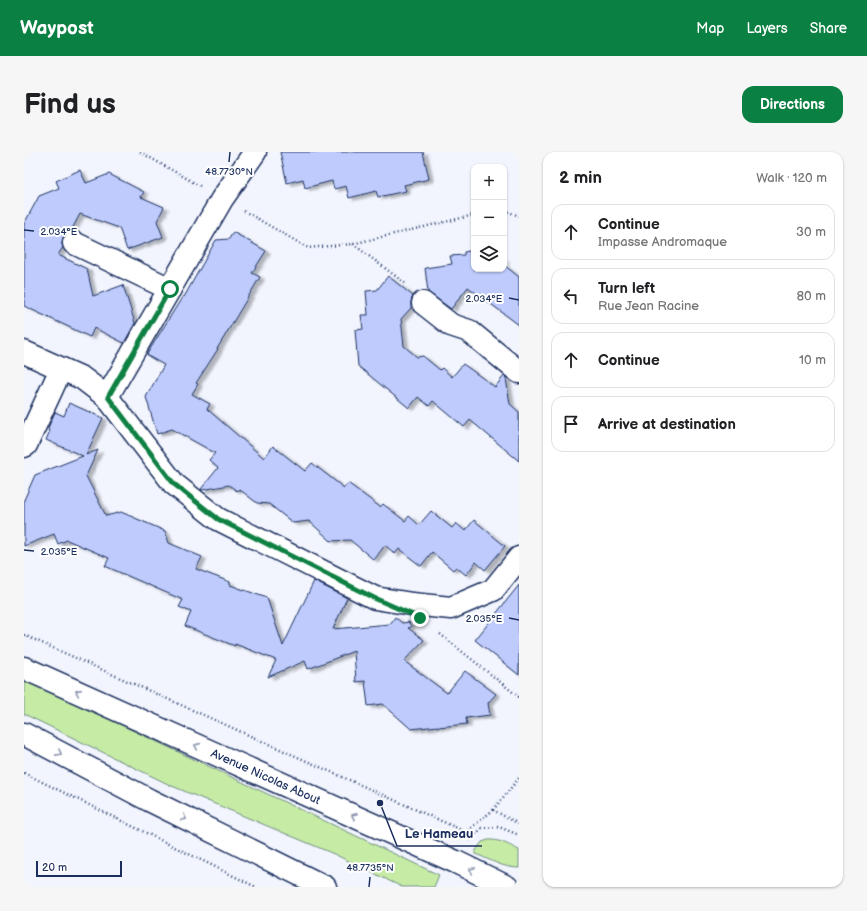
<!DOCTYPE html>
<meta charset="utf-8">
<style>
:root{--surface:#fff;--page:#f6f6f6;--text:#202124;--muted:#757577;--line:#e0e0e0;--accent:#0b8043}
body{margin:0;font-family:"Balsamiq Sans",sans-serif;background:var(--page);color:var(--text)}
.controls{position:absolute;right:12px;top:12px;display:grid;overflow:hidden;border-radius:8px;box-shadow:0 1px 3px #0004}
.controls button{width:36px;height:36px;display:grid;place-items:center;padding:0;border:0;border-bottom:1px solid var(--line);background:var(--surface);color:var(--text);font:20px sans-serif}
.scale{position:absolute;left:12px;bottom:10px;width:86px;box-sizing:border-box;padding-left:4px;border:2px solid #1b2f5e;border-top:0;font-size:11px;line-height:14px;white-space:nowrap;color:#1b2f5e;-webkit-text-stroke:3px #fff;paint-order:stroke}
.stop{position:absolute;width:12px;height:12px;margin:-9px;border:3px solid #0b8043;border-radius:50%;background:#fff}
.stop.end{background:#0b8043;border-color:#fff;box-shadow:0 1px 4px #0008}
.list{margin:0;padding:0;list-style:none}
h2{display:flex;justify-content:space-between;align-items:center;height:52px;margin:0;padding:0 16px;font-size:17px}
h2 small{font-size:13px;font-weight:400;color:var(--muted)}
.list li{display:grid;grid-template-columns:26px 1fr auto;gap:12px;align-items:center;box-sizing:border-box;height:56px;margin:0 8px 8px;padding:0 8px;border:1px solid var(--line);border-radius:12px}
.list b{display:block;font-size:15px;white-space:nowrap}
.list p{margin:0;font-size:13px;white-space:nowrap;color:var(--muted)}
.list em{font-size:13px;font-style:normal;color:var(--muted)}
.icon{flex:none;width:22px;height:22px;fill:none;stroke:currentColor;stroke-width:2;stroke-linecap:round;stroke-linejoin:round}
.map{position:relative;flex:none;width:495px;height:735px;overflow:hidden;border-radius:12px}
header{display:flex;align-items:center;gap:24px;box-sizing:border-box;height:56px;padding:0 20px;background:var(--accent);color:#fff}
header strong{font-size:19px}
nav{display:flex;gap:22px;margin-inline-start:auto;font-size:14px}
.intro{display:flex;align-items:center;justify-content:space-between;box-sizing:border-box;height:96px;padding:0 24px}
h1{margin:0;font-size:28px}
.button{padding:10px 18px;border-radius:12px;background:var(--accent);color:#fff;font-size:14px;font-weight:700}
main{display:flex;gap:24px;padding:0 24px}
aside{flex:1;background:var(--surface);border-radius:12px;box-shadow:0 1px 3px #0004}
.map>svg:first-child{display:block}
.green{fill:#c6eba5;stroke:#708d82}
.building{fill:#becbfc;stroke:#1b2f5e;filter:url(#shadow)}
.lines{fill:none;stroke-linecap:round;stroke-linejoin:round}
.minor-casing{stroke:#1b2f5e;stroke-width:25}
.secondary-casing{stroke:#1b2f5e;stroke-width:25}
.path{stroke:#1b2f5e;stroke-width:2.5;stroke-dasharray:1 3;stroke-linecap:butt}
.minor{stroke:#fff;stroke-width:22}
.secondary{stroke:#fff;stroke-width:22}
.oneway{stroke:#8d97ae}
.route{stroke:#0b8043;stroke-width:5}
.ticks{fill:none;stroke:#1b2f5e;stroke-width:1.5}
.labels{text-anchor:middle;dominant-baseline:central;stroke-width:4;stroke-linejoin:round;paint-order:stroke}
.street-label{font-size:12px;fill:#1b2f5e;stroke:#fff}
.ticks-label{font-size:10px;text-anchor:middle;fill:#1b2f5e;stroke:#fff;stroke-width:4;stroke-linejoin:round;paint-order:stroke}
.leader{fill:none;stroke:#1b2f5e;stroke-width:1.5}
.callout-dot{fill:#1b2f5e;stroke:#fff;stroke-width:1.5}
.callout-label{font-size:13px;text-anchor:middle;font-weight:bold;fill:#1b2f5e;stroke:#fff;stroke-width:4;stroke-linejoin:round;paint-order:stroke}
</style>
<header>
<strong>Waypost</strong>
<nav><a>Map</a><a>Layers</a><a>Share</a></nav>
</header>
<div class="intro"><h1>Find us</h1><a class="button">Directions</a></div>
<main>
<div class="map">
<svg width="495" height="735" viewBox="0 0 495 735">
<defs>
<filter id="shadow"><feDropShadow dx="4.5" dy="2.5" stdDeviation="1" flood-color="#0004"/></filter>
</defs>
<rect width="100%" height="100%" fill="#f2f5fe"/>
<filter id="ink" filterUnits="userSpaceOnUse"><feTurbulence type="fractalNoise" baseFrequency=".025" numOctaves="2"/><feDisplacementMap in="SourceGraphic" scale="8" xChannelSelector="R" yChannelSelector="G"/><feConvolveMatrix kernelMatrix="1 2 1 2 8 2 1 2 1" color-interpolation-filters="sRGB"/></filter>
<g filter="url(#ink)">
<path class="green" d="M0 527 415 723 410 735H378L310 702 148 634 0 562Z
M464 688C475 687 485 693 495 698V716C479 716 464 707 450 701L458 690Z"/>
<path class="building" d="M256 0H399L405 27 380 33 382 39 354 45 352 39 325 46 322 34 310 37 308 29 281 36 279 27 263 31Z
M56 18 62 31 85 22 120 40 117 45 140 55 133 69 139 85 103 98 95 76 56 62 47 79 43 81 39 86 38 92 39 95 34 103 63 117 69 144 99 133 111 171 100 191 70 176 66 185 0 154V72L15 44 35 36 32 29 42 24Z
M209 80 242 99 228 121 236 125 193 197H194L172 231 174 232 168 242 186 252 183 257 240 306 249 294 281 319 288 311 320 336 324 331 356 355 359 352 381 369 385 364 395 373 407 359 428 376 432 371 441 379 450 368 481 394 461 418 452 410 442 423 432 415 429 418 408 400 397 414 375 397 371 402 361 393 350 408 326 388 307 389 285 369 269 371 245 352 233 351 215 337 213 339 205 333 178 338 177 337 194 316 185 308 191 301 148 277 133 282 122 245 140 213 124 204V203L123 202 159 144 160 145 192 88 205 87Z
M450 98V117H480V106V113L495 125V173L444 135 427 157 404 140 401 116 428 112 426 104 440 103V100Z
M364 124 389 144 387 150V156L377 167 380 194 393 205 399 204 416 218 418 216 428 225 439 212 471 235 480 224 482 226 486 252 495 260V309L446 268 440 275 409 249 405 254 394 245 385 256 334 214 331 178 339 177 337 163H344L342 139 353 138Z
M45 251 79 266 62 303 74 298 62 324 82 364 97 360 141 379 145 391 178 405 172 417 206 430V433L243 446 259 494 290 429 323 446 309 477 366 472 371 465 378 471 385 470 387 475 384 476 400 488 380 509 423 541 441 519 472 542 464 551 466 563 442 566 443 572 414 575V574L387 577 359 552 344 554 341 529 332 530 330 499 284 517 281 509 244 525 252 508 211 492V494L161 474 167 460 155 455 159 448 81 414 85 406 43 388 34 392 30 382 0 394V348L11 323 59 304 22 288 25 281 24 276 31 260 40 264Z
M495 433V523L451 488Z"/>
<g class="lines">
<g class="minor-casing">
<path id="minor" d="M50 91 146 137
M399 151 427 173 445 179 495 220
M0 200 58 226 83 245 150 332 194 367 351 446 388 452 427 456 469 438 495 406
M83 245 198 47 231 0
M0 294 2 293 37 217"/>
</g>
<g class="secondary-casing">
<g id="secondary">
<path id="s1" d="M0 516 432 710 483 735"/>
<path d="M0 582 125 648 301 735"/>
</g>
</g>
<path class="path" d="M116 0 176 34
M480 58 495 64
M220 59 284 96 328 92 450 63
M329 92 382 132
M416 482 495 545
M0 483 442 680
M0 621 232 735
M469 658 495 626
M440 685 442 680 469 658 495 672
M446 688 458 676 475 675 495 683"/>
<use href="#minor" class="minor"/>
<use href="#secondary" class="secondary"/>
</g>
<defs><path id="oneway-chevron" d="M-2-3.5L2.5 0L-2 3.5" fill="none" stroke-width="1.6" stroke-linecap="round" stroke-linejoin="round"/></defs>
<g class="oneway">
<use href="#oneway-chevron" transform="translate(54 540) rotate(-156)"/>
<use href="#oneway-chevron" transform="translate(173 594) rotate(-156)"/>
<use href="#oneway-chevron" transform="translate(35 601) rotate(28)"/>
<use href="#oneway-chevron" transform="translate(330 664) rotate(-156)"/>
<use href="#oneway-chevron" transform="translate(160 666) rotate(26)"/>
<use href="#oneway-chevron" transform="translate(448 718) rotate(-154)"/>
</g>
</g>
<g class="lines" filter="url(#ink)">
<path class="route" d="M146 137 84 245 150 332 194 367 350 446 396 466"/>
</g>
<path class="ticks" d="M205 10 206 0M0 78 10 79M485 146 495 148M0 398 10 399M485 466 495 468M345 735 346 725"/>
<g class="labels">
<g class="street-label">
<text stroke="none"><textPath href="#s1" startOffset="265">Avenue Nicolas About</textPath></text>
</g>
</g>
<g class="ticks-label">
<text x="205" y="23">48.7730°N</text>
<text x="35" y="83">2.034°E</text>
<text x="460" y="150">2.034°E</text>
<text x="35" y="403">2.035°E</text>
<text x="460" y="470">2.035°E</text>
<text x="346" y="719">48.7735°N</text>
</g>
<path class="leader" d="M356 651L373 694H458"/>
<circle class="callout-dot" cx="356" cy="651" r="4"/>
<g class="callout-label">
<text x="415" y="686">Le Hameau</text>
</g>
</svg>
<div class="controls">
<button>+</button>
<button>−</button>
<button><svg class="icon" aria-label="layers" viewBox="0 0 24 24"><path d="M12 4l9 5-9 5-9-5zM3 14l9 5 9-5"/></svg></button>
</div>
<div class="scale">20 m</div>
<div class="stop" style="left:146px;top:137px"></div>
<div class="stop end" style="left:396px;top:466px"></div>
</div>
<aside>
<h2>2 min<small>Walk · 120 m</small></h2>
<ul class="list">
<li><svg class="icon" aria-label="ahead" viewBox="0 0 24 24"><path d="M12 20V5M6 11l6-6 6 6"/></svg><div><b>Continue</b><p>Impasse Andromaque</p></div><em>30 m</em></li>
<li><svg class="icon" aria-label="left" viewBox="0 0 24 24"><path d="M17 20v-9H6M10 6l-5 5 5 5"/></svg><div><b>Turn left</b><p>Rue Jean Racine</p></div><em>80 m</em></li>
<li><svg class="icon" aria-label="ahead" viewBox="0 0 24 24"><path d="M12 20V5M6 11l6-6 6 6"/></svg><div><b>Continue</b></div><em>10 m</em></li>
<li><svg class="icon" aria-label="arrive" viewBox="0 0 24 24"><path d="M6 21V4h12l-3 4 3 4H6"/></svg><div><b>Arrive at destination</b></div></li>
</ul>
</aside>
</main>
